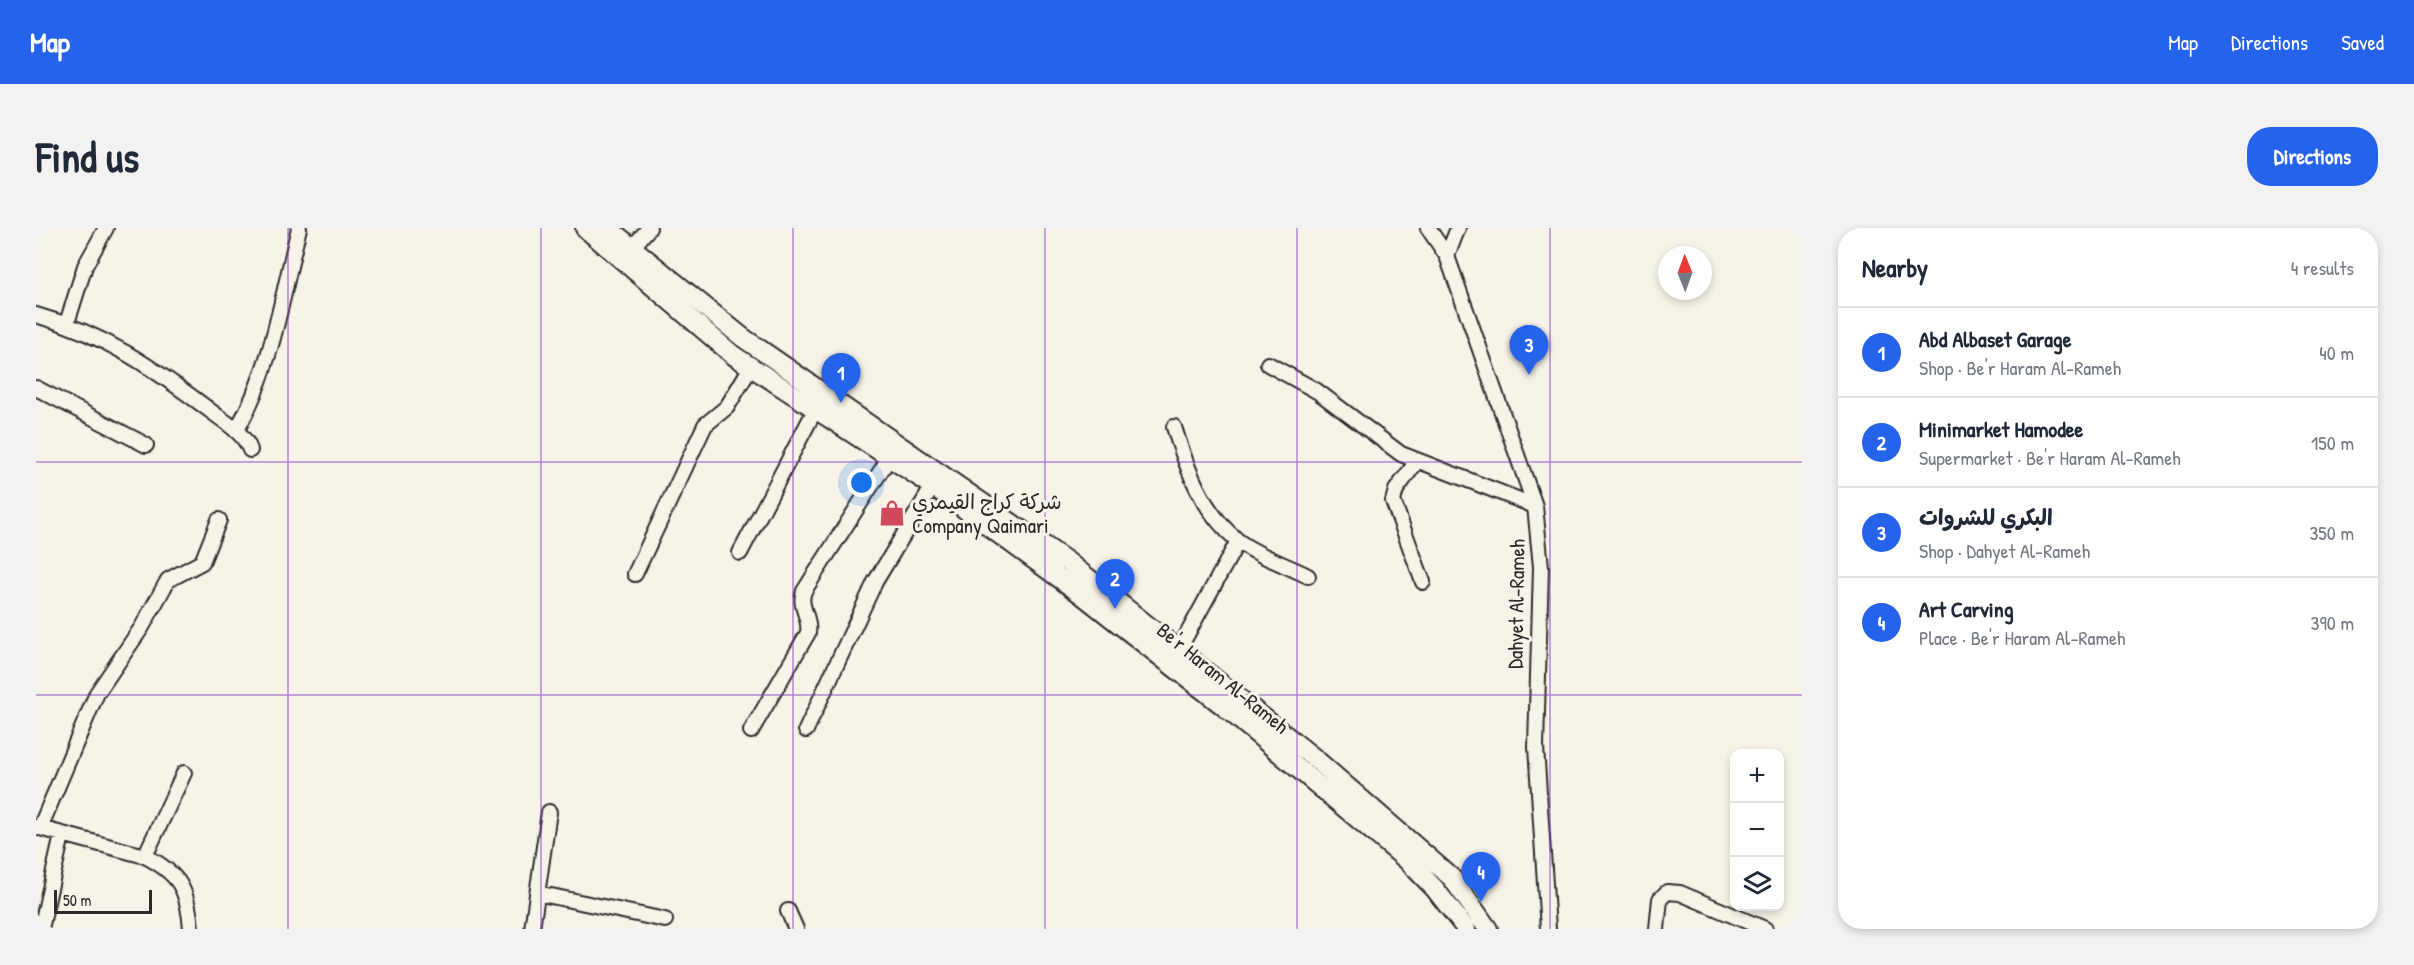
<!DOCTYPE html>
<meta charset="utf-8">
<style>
:root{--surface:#fff;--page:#f2f2f3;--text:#1f2937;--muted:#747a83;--line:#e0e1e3;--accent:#2563eb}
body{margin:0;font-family:"Patrick Hand","Playpen Sans Arabic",sans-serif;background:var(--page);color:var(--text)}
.controls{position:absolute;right:18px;bottom:18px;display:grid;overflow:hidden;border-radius:12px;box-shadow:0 3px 9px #0003}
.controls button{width:54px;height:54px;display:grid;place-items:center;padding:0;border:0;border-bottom:2px solid var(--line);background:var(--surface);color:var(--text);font:30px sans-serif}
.compass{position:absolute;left:1622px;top:18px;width:54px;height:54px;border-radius:50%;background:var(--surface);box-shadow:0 3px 9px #0003;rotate:359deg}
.scale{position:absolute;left:18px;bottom:15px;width:98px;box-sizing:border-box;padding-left:6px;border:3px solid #2b2b2b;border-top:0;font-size:16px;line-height:21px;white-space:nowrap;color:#2b2b2b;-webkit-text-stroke:4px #f7f3e8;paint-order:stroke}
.you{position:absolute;left:826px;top:255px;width:21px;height:21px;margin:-15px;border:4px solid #fff;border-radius:50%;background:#1a73e8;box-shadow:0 0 0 9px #1a73e833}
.badge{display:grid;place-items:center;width:39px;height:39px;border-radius:50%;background:var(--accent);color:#fff;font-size:20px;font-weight:700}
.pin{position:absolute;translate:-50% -50px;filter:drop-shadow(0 2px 3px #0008)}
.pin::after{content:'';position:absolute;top:32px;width:21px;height:18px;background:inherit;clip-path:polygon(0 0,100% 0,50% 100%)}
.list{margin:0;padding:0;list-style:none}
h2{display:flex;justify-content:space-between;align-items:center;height:78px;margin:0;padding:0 24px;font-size:26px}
h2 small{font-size:20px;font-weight:400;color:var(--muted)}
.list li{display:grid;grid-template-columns:39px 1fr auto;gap:18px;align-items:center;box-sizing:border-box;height:90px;padding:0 24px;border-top:2px solid var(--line)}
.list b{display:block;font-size:22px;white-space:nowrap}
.list p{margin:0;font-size:20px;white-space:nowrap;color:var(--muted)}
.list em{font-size:20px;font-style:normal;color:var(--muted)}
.icon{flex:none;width:33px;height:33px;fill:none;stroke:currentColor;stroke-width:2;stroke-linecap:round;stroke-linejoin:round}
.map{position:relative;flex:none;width:1766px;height:701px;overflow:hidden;border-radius:24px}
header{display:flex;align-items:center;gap:36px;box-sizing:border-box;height:84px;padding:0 30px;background:var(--accent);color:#fff}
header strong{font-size:28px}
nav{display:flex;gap:33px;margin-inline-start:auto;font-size:21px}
.intro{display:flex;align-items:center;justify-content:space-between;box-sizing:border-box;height:144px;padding:0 36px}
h1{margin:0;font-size:42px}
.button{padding:15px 27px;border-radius:24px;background:var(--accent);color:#fff;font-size:21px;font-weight:700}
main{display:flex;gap:36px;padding:0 36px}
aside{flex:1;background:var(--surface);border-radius:24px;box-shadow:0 3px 9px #0003}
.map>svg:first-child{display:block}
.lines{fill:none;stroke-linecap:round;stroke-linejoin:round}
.minor-casing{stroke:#2b2b2b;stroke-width:18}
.major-casing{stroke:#2b2b2b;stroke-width:22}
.minor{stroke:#f7f3e8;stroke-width:14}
.major{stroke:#f7f3e8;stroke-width:18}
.grid{fill:none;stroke:#7b2cbf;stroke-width:1.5;stroke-opacity:0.55}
.labels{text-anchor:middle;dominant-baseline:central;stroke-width:6;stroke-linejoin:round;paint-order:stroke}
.poi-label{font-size:21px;fill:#2b2b2b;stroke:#f7f3e8;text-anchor:start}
.street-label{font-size:21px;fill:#2b2b2b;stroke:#f7f3e8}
</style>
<header>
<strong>Map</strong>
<nav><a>Map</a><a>Directions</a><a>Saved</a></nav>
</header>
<div class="intro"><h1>Find us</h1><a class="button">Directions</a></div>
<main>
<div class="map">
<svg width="1766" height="701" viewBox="0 0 1766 701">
<rect width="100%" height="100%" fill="#f7f3e8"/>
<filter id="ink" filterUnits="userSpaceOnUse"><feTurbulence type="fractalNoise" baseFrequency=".0167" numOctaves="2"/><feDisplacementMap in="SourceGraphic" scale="12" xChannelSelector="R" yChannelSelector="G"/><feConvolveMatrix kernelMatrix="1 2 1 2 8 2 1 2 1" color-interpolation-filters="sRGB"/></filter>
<g filter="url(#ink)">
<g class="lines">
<g class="minor-casing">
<path id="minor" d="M1392 0 1411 28 1499 278 1505 339 1500 519 1512 701
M596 20 613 0
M1411 28 1422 0
M0 87C68 106 116 139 172 181 186 192 208 204 214 222
M31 95 49 38 70 0
M1232 136 1281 163 1365 226 1499 278
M0 160 110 217
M1138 199C1151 241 1166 283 1201 312 1220 327 1250 337 1272 348
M200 203C236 142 246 68 263 0
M1381 233 1360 262 1357 273 1387 354
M704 325 779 182
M599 346 669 197 691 179 715 139
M1142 423 1202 313
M770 502 839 354 897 258
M715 503 772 405C775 389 762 379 768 363L853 230
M0 599 109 628C144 646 152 662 155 701
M4 600 61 465 106 399 132 352 166 334 183 292
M109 628 148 545
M501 665 629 692
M752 683 760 701
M5 701 26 607
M496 701 513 584
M1621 701 1624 671 1631 664 1644 665 1729 701"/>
</g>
<g class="major-casing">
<path id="major" d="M549 0 697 127 897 258 1045 366 1190 480 1372 633 1399 661 1430 701
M572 0 706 109 1032 334 1277 529 1416 650 1452 701"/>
</g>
<use href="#minor" class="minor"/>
<use href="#major" class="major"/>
</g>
</g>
<path class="grid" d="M252 0V701M505 0V701M757 0V701M1009 0V701M1261 0V701M1514 0V701M0 234H1766M0 467H1766"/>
<defs>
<g id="shop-bare" transform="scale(2.07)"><path d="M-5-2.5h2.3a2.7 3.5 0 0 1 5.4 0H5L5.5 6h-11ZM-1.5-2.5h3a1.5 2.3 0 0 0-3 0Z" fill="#d1495b" stroke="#f7f3e8" stroke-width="2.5" paint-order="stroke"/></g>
</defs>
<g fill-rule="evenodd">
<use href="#shop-bare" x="856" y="285"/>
</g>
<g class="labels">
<g class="poi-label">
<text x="876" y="273">شركة كراج القيمري<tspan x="876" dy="24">Company Qaimari</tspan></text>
</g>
<g class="street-label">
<text transform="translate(1480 376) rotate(-89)">Dahyet Al-Rameh</text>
<text transform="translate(1187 450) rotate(39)">Be'r Haram Al-Rameh</text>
</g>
</g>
</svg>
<div class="controls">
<button>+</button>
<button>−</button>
<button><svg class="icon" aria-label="layers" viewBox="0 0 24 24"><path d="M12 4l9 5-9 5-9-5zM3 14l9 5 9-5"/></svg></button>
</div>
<svg class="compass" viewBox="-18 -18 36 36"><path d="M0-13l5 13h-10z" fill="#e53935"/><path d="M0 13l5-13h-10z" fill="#747a83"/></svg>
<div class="scale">50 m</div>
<div class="you"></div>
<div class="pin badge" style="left:805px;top:175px">1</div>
<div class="pin badge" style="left:1079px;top:381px">2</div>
<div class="pin badge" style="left:1493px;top:147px">3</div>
<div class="pin badge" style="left:1445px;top:674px">4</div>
</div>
<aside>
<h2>Nearby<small>4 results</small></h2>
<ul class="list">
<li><span class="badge">1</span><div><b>Abd Albaset Garage</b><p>Shop · Be'r Haram Al-Rameh</p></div><em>40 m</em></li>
<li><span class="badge">2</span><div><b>Minimarket Hamodee</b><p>Supermarket · Be'r Haram Al-Rameh</p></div><em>150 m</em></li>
<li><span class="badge">3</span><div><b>البكري للشروات</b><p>Shop · Dahyet Al-Rameh</p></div><em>350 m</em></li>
<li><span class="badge">4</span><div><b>Art Carving</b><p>Place · Be'r Haram Al-Rameh</p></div><em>390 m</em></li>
</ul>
</aside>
</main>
